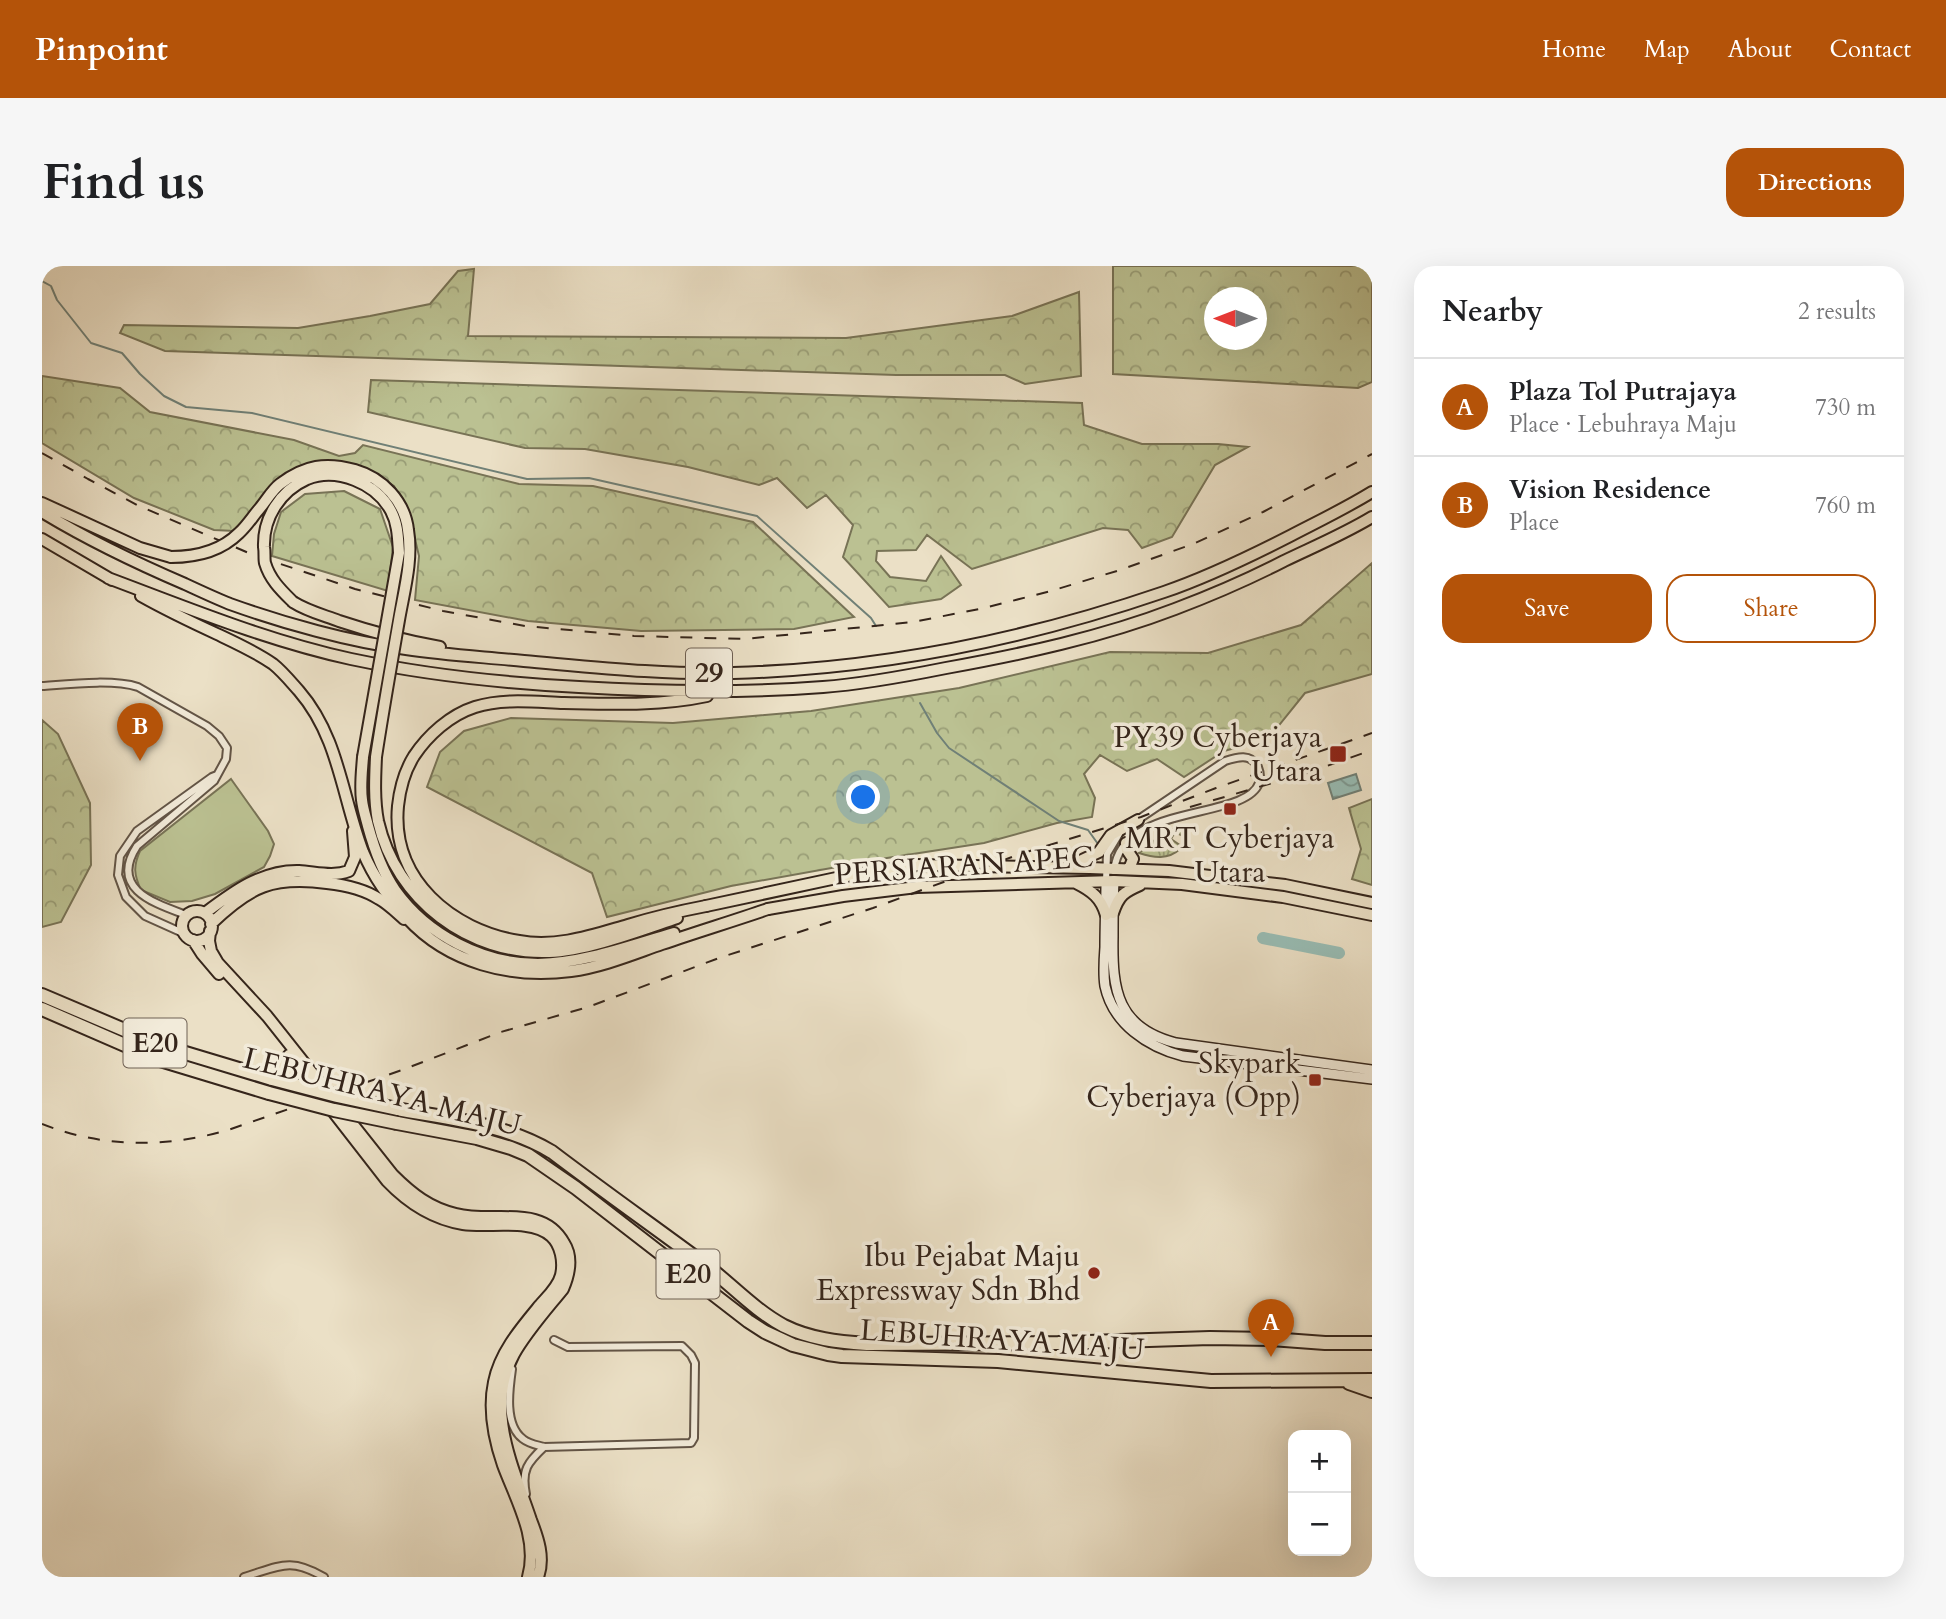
<!DOCTYPE html>
<meta charset="utf-8">
<style>
:root{--surface:#fff;--page:#f6f6f6;--text:#202124;--muted:#757577;--line:#e0e0e0;--accent:#b45309}
body{margin:0;font-family:Cardo,serif;background:var(--page);color:var(--text)}
.controls{position:absolute;right:21px;bottom:21px;display:grid;overflow:hidden;border-radius:14px;box-shadow:0 7px 28px #0002}
.controls button{width:63px;height:63px;display:grid;place-items:center;padding:0;border:0;border-bottom:2px solid var(--line);background:var(--surface);color:var(--text);font:35px sans-serif}
.compass{position:absolute;left:1162px;top:21px;width:63px;height:63px;border-radius:50%;background:var(--surface);box-shadow:0 7px 28px #0002;rotate:270deg}
.you{position:absolute;left:822px;top:532px;width:24px;height:24px;margin:-18px;border:5px solid #fff;border-radius:50%;background:#1a73e8;box-shadow:0 0 0 10px #1a73e833}
.badge{display:grid;place-items:center;width:46px;height:46px;border-radius:50%;background:var(--accent);color:#fff;font-size:23px;font-weight:700}
.pin{position:absolute;translate:-50% -58px;filter:drop-shadow(0 2px 4px #0008)}
.pin::after{content:'';position:absolute;top:37px;width:24px;height:21px;background:inherit;clip-path:polygon(0 0,100% 0,50% 100%)}
.list{margin:0;padding:0;list-style:none}
h2{display:flex;justify-content:space-between;align-items:center;height:91px;margin:0;padding:0 28px;font-size:30px}
h2 small{font-size:23px;font-weight:400;color:var(--muted)}
.list li{display:grid;grid-template-columns:46px 1fr auto;gap:21px;align-items:center;box-sizing:border-box;height:98px;padding:0 28px;border-top:2px solid var(--line)}
.list b{display:block;font-size:26px;white-space:nowrap}
.list p{margin:0;font-size:23px;white-space:nowrap;color:var(--muted)}
.list em{font-size:23px;font-style:normal;color:var(--muted)}
.actions{display:flex;gap:14px;padding:21px 28px}
.actions a{flex:1;padding:16px 0;border:2px solid var(--accent);border-radius:21px;text-align:center;font-size:24px;color:var(--accent)}
.actions .main{background:var(--accent);color:#fff}
.map{position:relative;flex:none;width:1330px;height:1311px;overflow:hidden;border-radius:21px}
header{display:flex;align-items:center;gap:42px;box-sizing:border-box;height:98px;padding:0 35px;background:var(--accent);color:#fff}
header strong{font-size:33px}
nav{display:flex;gap:38px;margin-inline-start:auto;font-size:24px}
.intro{display:flex;align-items:center;justify-content:space-between;box-sizing:border-box;height:168px;padding:0 42px}
h1{margin:0;font-size:49px}
.button{padding:18px 32px;border-radius:21px;background:var(--accent);color:#fff;font-size:24px;font-weight:700}
main{display:flex;gap:42px;padding:0 42px}
aside{flex:1;background:var(--surface);border-radius:21px;box-shadow:0 7px 28px #0002}
.map>svg:first-child{display:block}
.grass{fill:url(#grass-tufts);stroke:#787356;stroke-width:2}
.forest{fill:url(#forest-crowns);stroke:#787356;stroke-width:2;fill-rule:evenodd}
.park{fill:#bbc192;stroke:#787356;stroke-width:2}
.water{fill:url(#water-waves);stroke:#708077;stroke-width:2}
.lines{fill:none;stroke-linecap:round;stroke-linejoin:round}
.stream{stroke:#708077;stroke-width:2}
.river{stroke:#98bdb5;stroke-width:12}
.minor-casing{stroke:#625446;stroke-width:10}
.secondary-casing{stroke:#35251b;stroke-width:12}
.primary-casing{stroke:#35251b;stroke-width:14}
.trunk-casing{stroke:#35251b;stroke-width:14}
.motorway-casing{stroke:#35251b;stroke-width:16}
.minor{stroke:#f2ebda;stroke-width:6}
.secondary{stroke:#f2ebda;stroke-width:9}
.primary{stroke:#ebe0c6;stroke-width:10}
.trunk{stroke:#ebe0c6;stroke-width:10}
.motorway{stroke:#ebe0c6;stroke-width:12}
.rail{stroke:#35251b;stroke-width:2;stroke-dasharray:12 12;stroke-linecap:butt}
.trunk-bridge-casing{stroke:#35251b;stroke-width:14;stroke-linecap:butt}
.motorway-bridge-casing{stroke:#35251b;stroke-width:16;stroke-linecap:butt}
.trunk-bridge{stroke:#ebe0c6;stroke-width:10}
.motorway-bridge{stroke:#ebe0c6;stroke-width:12}
.poi-dot{fill:#8f2418;stroke:#f2ebda;stroke-width:2.5}
.labels{text-anchor:middle;dominant-baseline:central;stroke-width:7;stroke-linejoin:round;paint-order:stroke}
.shield{fill:#f2ebda;stroke:#6e6054;stroke-width:2}
.shield-label{font-size:28px;font-weight:bold;fill:#35251b}
.poi-label{font-size:30px;fill:#35251b;stroke:#f2ebda;text-anchor:end}
.street-label{font-size:30px;fill:#35251b;stroke:#f2ebda}
</style>
<header>
<strong>Pinpoint</strong>
<nav><a>Home</a><a>Map</a><a>About</a><a>Contact</a></nav>
</header>
<div class="intro"><h1>Find us</h1><a class="button">Directions</a></div>
<main>
<div class="map">
<svg width="1330" height="1311" viewBox="0 0 1330 1311">
<defs>
<pattern id="grass-tufts" width="24" height="20" patternUnits="userSpaceOnUse" patternTransform="scale(1.75)"><rect width="24" height="20" fill="#bbc192"/><path d="M3 7l-1-3M5 7V3M7 7l1-3M15 17l-1-3M17 17v-4M19 17l1-3" fill="none" stroke="#999d76"/></pattern>
<pattern id="forest-crowns" width="20" height="18" patternUnits="userSpaceOnUse" patternTransform="scale(1.75)"><rect width="20" height="18" fill="#bbc192"/><path d="M2 6a3 3 0 1 1 6 0M12 15a3 3 0 1 1 6 0" fill="none" stroke="#999d76"/></pattern>
<pattern id="water-waves" width="16" height="10" patternUnits="userSpaceOnUse" patternTransform="scale(1.75)"><rect width="16" height="10" fill="#98bdb5"/><path d="M0 5q4-4 8 0t8 0" fill="none" stroke="#7d9992"/></pattern>
</defs>
<rect width="100%" height="100%" fill="#ebe0c6"/>
<filter id="stains"><feTurbulence type="fractalNoise" baseFrequency=".00286" numOctaves="4"/><feColorMatrix values="0 0 0 0 .2 0 0 0 0 .09 0 0 0 0 .02 0 0 0 .5 -.17"/></filter>
<radialGradient id="worn" r=".72"><stop offset=".6" stop-color="#630" stop-opacity="0"/><stop offset="1" stop-color="#630" stop-opacity=".3"/></radialGradient>
<path class="grass" d="M1142 560 1143 571 1133 566 1129 573 1139 580 1138 583C1126 594 1112 592 1097 587L1123 566Z"/>
<path class="forest" d="M1071 0H1330V116L1316 122 1071 108ZM1172 32H1214V74H1172Z
M432 3 426 70 804 72 970 50 1037 26 1039 110 983 118 963 109H854L123 85 78 67 82 59 256 62 328 50 388 38 416 5Z
M0 110 78 122 108 146 252 174 297 190 313 187 321 179 477 218 551 220 711 256 812 351 752 363 599 365 486 355 373 334 377 290 368 252 352 220 320 201 264 200 193 265 172 264 92 232 0 177Z
M329 114 1040 137 1042 159 1100 178H1176L1206 181 1173 199 1130 271 1100 282 1086 264 1061 262 930 303 885 269 874 284 835 285 834 295 848 311 884 315 899 290 919 319 899 333 847 341 801 291 811 259 784 229 765 242 735 212 717 219 646 201 543 183 483 182 326 146Z
M302 225 338 243 351 281 346 325 230 290 232 268 239 246 263 228Z
M1330 297V408L1263 427 1226 473 1182 485 1142 511 1115 493 1085 505 1058 489 1042 508 1053 532 1050 551 1015 557 942 577 845 592 689 620 565 651 550 607 385 521 398 486 422 465 469 452 631 457 769 445 917 422 1068 386 1166 387 1259 359Z
M0 454 16 468 48 537 49 599 19 656 0 661Z
M1330 533V619L1310 613 1319 583 1307 542Z"/>
<path class="park" d="M189 513 226 565 232 578 228 590 222 601 173 628 150 635 128 636 99 624C92 609 91 600 98 585Z"/>
<path class="water" d="M1314 508 1319 524 1291 533 1286 517Z"/>
<g class="lines">
<path class="stream" d="M0 15 9 20 15 34 49 77 80 87 98 108 122 130 144 141 210 147 485 213 547 212 715 250 829 352 834 360
M878 437 895 467 907 482 1017 555 1046 564 1056 578"/>
<path class="river" d="M1221 672 1297 687"/>
<g class="minor-casing">
<path id="minor" d="M0 420C27 418 71 413 96 421L165 460 177 470 185 482 184 493 172 515 95 580C67 623 112 637 144 649
M1072 605C1078 536 1204 555 1217 517 1219 511 1218 506 1216 501 1209 487 1195 491 1183 495L1094 555
M1064 615 1065 588 1077 568
M143 668 103 650 84 631 76 609 78 590 95 565 170 511 175 509
M470 1103C467 1124 462 1159 481 1173 487 1178 495 1179 502 1181L649 1177 652 1172 653 1097 649 1089 640 1080 526 1081 512 1074
M484 1228C479 1204 486 1196 502 1181
M202 1311C238 1300 248 1291 282 1311"/>
</g>
<g class="secondary-casing">
<path id="secondary" d="M1064 615C1064 637 1063 659 1063 681 1062 694 1061 707 1063 720 1071 758 1106 781 1141 790L1330 813
M1072 615C1071 634 1071 652 1071 671 1070 724 1075 762 1134 777L1330 804"/>
</g>
<g class="primary-casing">
<path id="primary" d="M1084 577 1085 584 1091 593 1087 603
M1025 601 1057 586 1069 569 1096 554
M1034 617C1050 625 1059 632 1064 649
M664 640 799 611 874 599 1048 602 1127 605 1243 619 1330 637
M726 643 801 630 875 621 1072 615 1140 618 1241 631 1330 649
M140 660a15 15 0 1 1 30 0a15 15 0 1 1-30 0Z
M163 647C191 626 220 604 257 605 274 606 291 611 307 605L313 591 311 565
M1071 647C1077 629 1082 626 1098 619
M169 658C208 620 231 610 285 617 303 619 322 623 337 633 346 638 354 646 362 653
M168 665 167 675 169 685 176 697 225 750 351 909C370 928 388 942 414 948 452 958 500 937 522 977 531 991 527 1009 521 1023 504 1044 485 1065 472 1088 442 1143 471 1200 489 1254 496 1272 503 1292 496 1311
M151 674 160 688 177 708
M247 789 345 915C366 937 390 953 421 958 447 962 489 952 509 970 519 979 522 996 519 1009 516 1021 505 1031 498 1039 479 1062 458 1086 452 1116 446 1144 452 1173 461 1199 474 1234 497 1273 486 1311"/>
</g>
<g class="trunk-casing">
<path id="trunk" d="M0 237 98 282 129 291
M0 246C46 274 94 297 143 318 158 325 173 332 188 338 241 357 308 376 364 383 403 389 443 391 482 395 551 401 622 409 691 407 837 403 985 373 1122 326 1166 311 1209 290 1250 269 1277 255 1304 242 1330 226
M0 273 70 314
M66 312C146 342 226 375 309 393 385 409 460 417 537 421 619 426 700 427 781 421 822 418 864 410 904 402 981 388 1060 371 1133 343 1170 329 1207 313 1242 295 1271 281 1302 268 1330 251
M99 330C124 344 149 356 175 368 194 377 214 386 231 398 240 405 249 416 257 425 297 471 300 531 321 586 332 612 346 631 365 652 406 697 469 713 529 705 560 701 591 688 620 678 655 666 691 655 726 643
M251 336C265 345 281 349 297 355 330 366 364 375 398 381
M321 491C320 505 318 520 320 534 321 543 324 552 326 560 332 582 340 605 353 624 385 669 441 698 496 698 543 697 587 680 632 667
M334 491C333 512 332 534 336 555 354 634 427 689 507 686 544 685 599 664 635 652
M664 640C638 645 612 651 586 659 551 669 515 682 477 675 410 664 349 614 356 540 358 521 362 506 372 490 386 469 408 449 433 441 461 432 493 436 522 437 570 438 618 440 665 430"/>
</g>
<g class="motorway-casing">
<path id="motorway" d="M0 729 120 780 230 813
M0 743 115 793 227 827
M355 843C408 853 464 858 510 886 560 924 611 960 661 997 688 1017 712 1044 742 1060 768 1073 796 1076 825 1078L1016 1077 1168 1072 1229 1073 1283 1077H1330
M355 857 435 872 469 882 486 889 534 922 706 1055 723 1066 751 1079 786 1088 800 1090 956 1095 1169 1115 1330 1114
M1307 1117 1330 1125"/>
</g>
<use href="#minor" class="minor"/>
<use href="#secondary" class="secondary"/>
<use href="#primary" class="primary"/>
<use href="#trunk" class="trunk"/>
<use href="#motorway" class="motorway"/>
<path class="rail" d="M0 187 46 213 95 239 209 288 313 323 401 345 483 360 592 370 703 373 871 356 942 342 1009 325 1078 304 1151 278 1221 246 1330 188
M1148 541 1265 507 1330 484
M0 858C61 882 124 882 186 864L360 804 459 766 546 741 677 692 831 642 978 588 1099 551 1174 522 1330 467"/>
<g class="trunk-bridge-casing">
<path id="trunk-bridge" d="M129 291C153 291 179 285 197 267 205 260 211 250 218 242 224 235 230 224 238 218 263 199 284 196 313 204 341 212 363 236 366 264 371 294 362 325 357 354 349 400 341 445 334 491
M251 336C240 325 228 314 223 297 222 293 223 286 222 281 221 252 238 225 265 213 295 201 334 217 349 245 356 258 356 272 357 287L321 491"/>
</g>
<g class="motorway-bridge-casing">
<path id="motorway-bridge" d="M230 813 295 830 355 843
M227 827 292 844 355 857"/>
</g>
<use href="#trunk-bridge" class="trunk-bridge"/>
<use href="#motorway-bridge" class="motorway-bridge"/>
</g>
<g class="poi-dot">
<rect x="1287" y="479" width="18" height="18" rx="3.5"/>
<rect x="1181" y="536" width="14" height="14" rx="3.5"/>
<rect x="1266" y="807" width="14" height="14" rx="3.5"/>
<circle cx="1052" cy="1007" r="7"/>
</g>
<g class="labels">
<g class="shield">
<rect x="644" y="382.5" width="46" height="49" rx="5"/>
<rect x="81.5" y="752.5" width="63" height="49" rx="5"/>
<rect x="614.5" y="983.5" width="63" height="49" rx="5"/>
</g>
<g class="shield-label">
<text x="667" y="407">29</text>
<text x="113" y="777">E20</text>
<text x="646" y="1008">E20</text>
</g>
<g class="poi-label">
<text x="1280" y="471">PY39 Cyberjaya<tspan x="1280" dy="34">Utara</tspan></text>
<text x="1188" y="572" text-anchor="middle">MRT Cyberjaya<tspan x="1188" dy="34">Utara</tspan></text>
<text x="1259" y="797">Skypark<tspan x="1259" dy="34">Cyberjaya (Opp)</tspan></text>
<text x="1038" y="990">Ibu Pejabat Maju<tspan x="1038" dy="34">Expressway Sdn Bhd</tspan></text>
</g>
<g class="street-label">
<text transform="translate(922 600) rotate(-4)">PERSIARAN APEC</text>
<text transform="translate(340 826) rotate(14)">LEBUHRAYA MAJU</text>
<text transform="translate(960 1074) rotate(4)">LEBUHRAYA MAJU</text>
</g>
</g>
<rect width="100%" height="100%" filter="url(#stains)"/>
<rect width="100%" height="100%" fill="url(#worn)"/>
</svg>
<div class="controls">
<button>+</button>
<button>−</button>
</div>
<svg class="compass" viewBox="-18 -18 36 36"><path d="M0-13l5 13h-10z" fill="#e53935"/><path d="M0 13l5-13h-10z" fill="#757577"/></svg>
<div class="you"></div>
<div class="pin badge" style="left:1229px;top:1091px">A</div>
<div class="pin badge" style="left:98px;top:495px">B</div>
</div>
<aside>
<h2>Nearby<small>2 results</small></h2>
<ul class="list">
<li><span class="badge">A</span><div><b>Plaza Tol Putrajaya</b><p>Place · Lebuhraya Maju</p></div><em>730 m</em></li>
<li><span class="badge">B</span><div><b>Vision Residence</b><p>Place</p></div><em>760 m</em></li>
</ul>
<div class="actions"><a class="main">Save</a><a>Share</a></div>
</aside>
</main>
